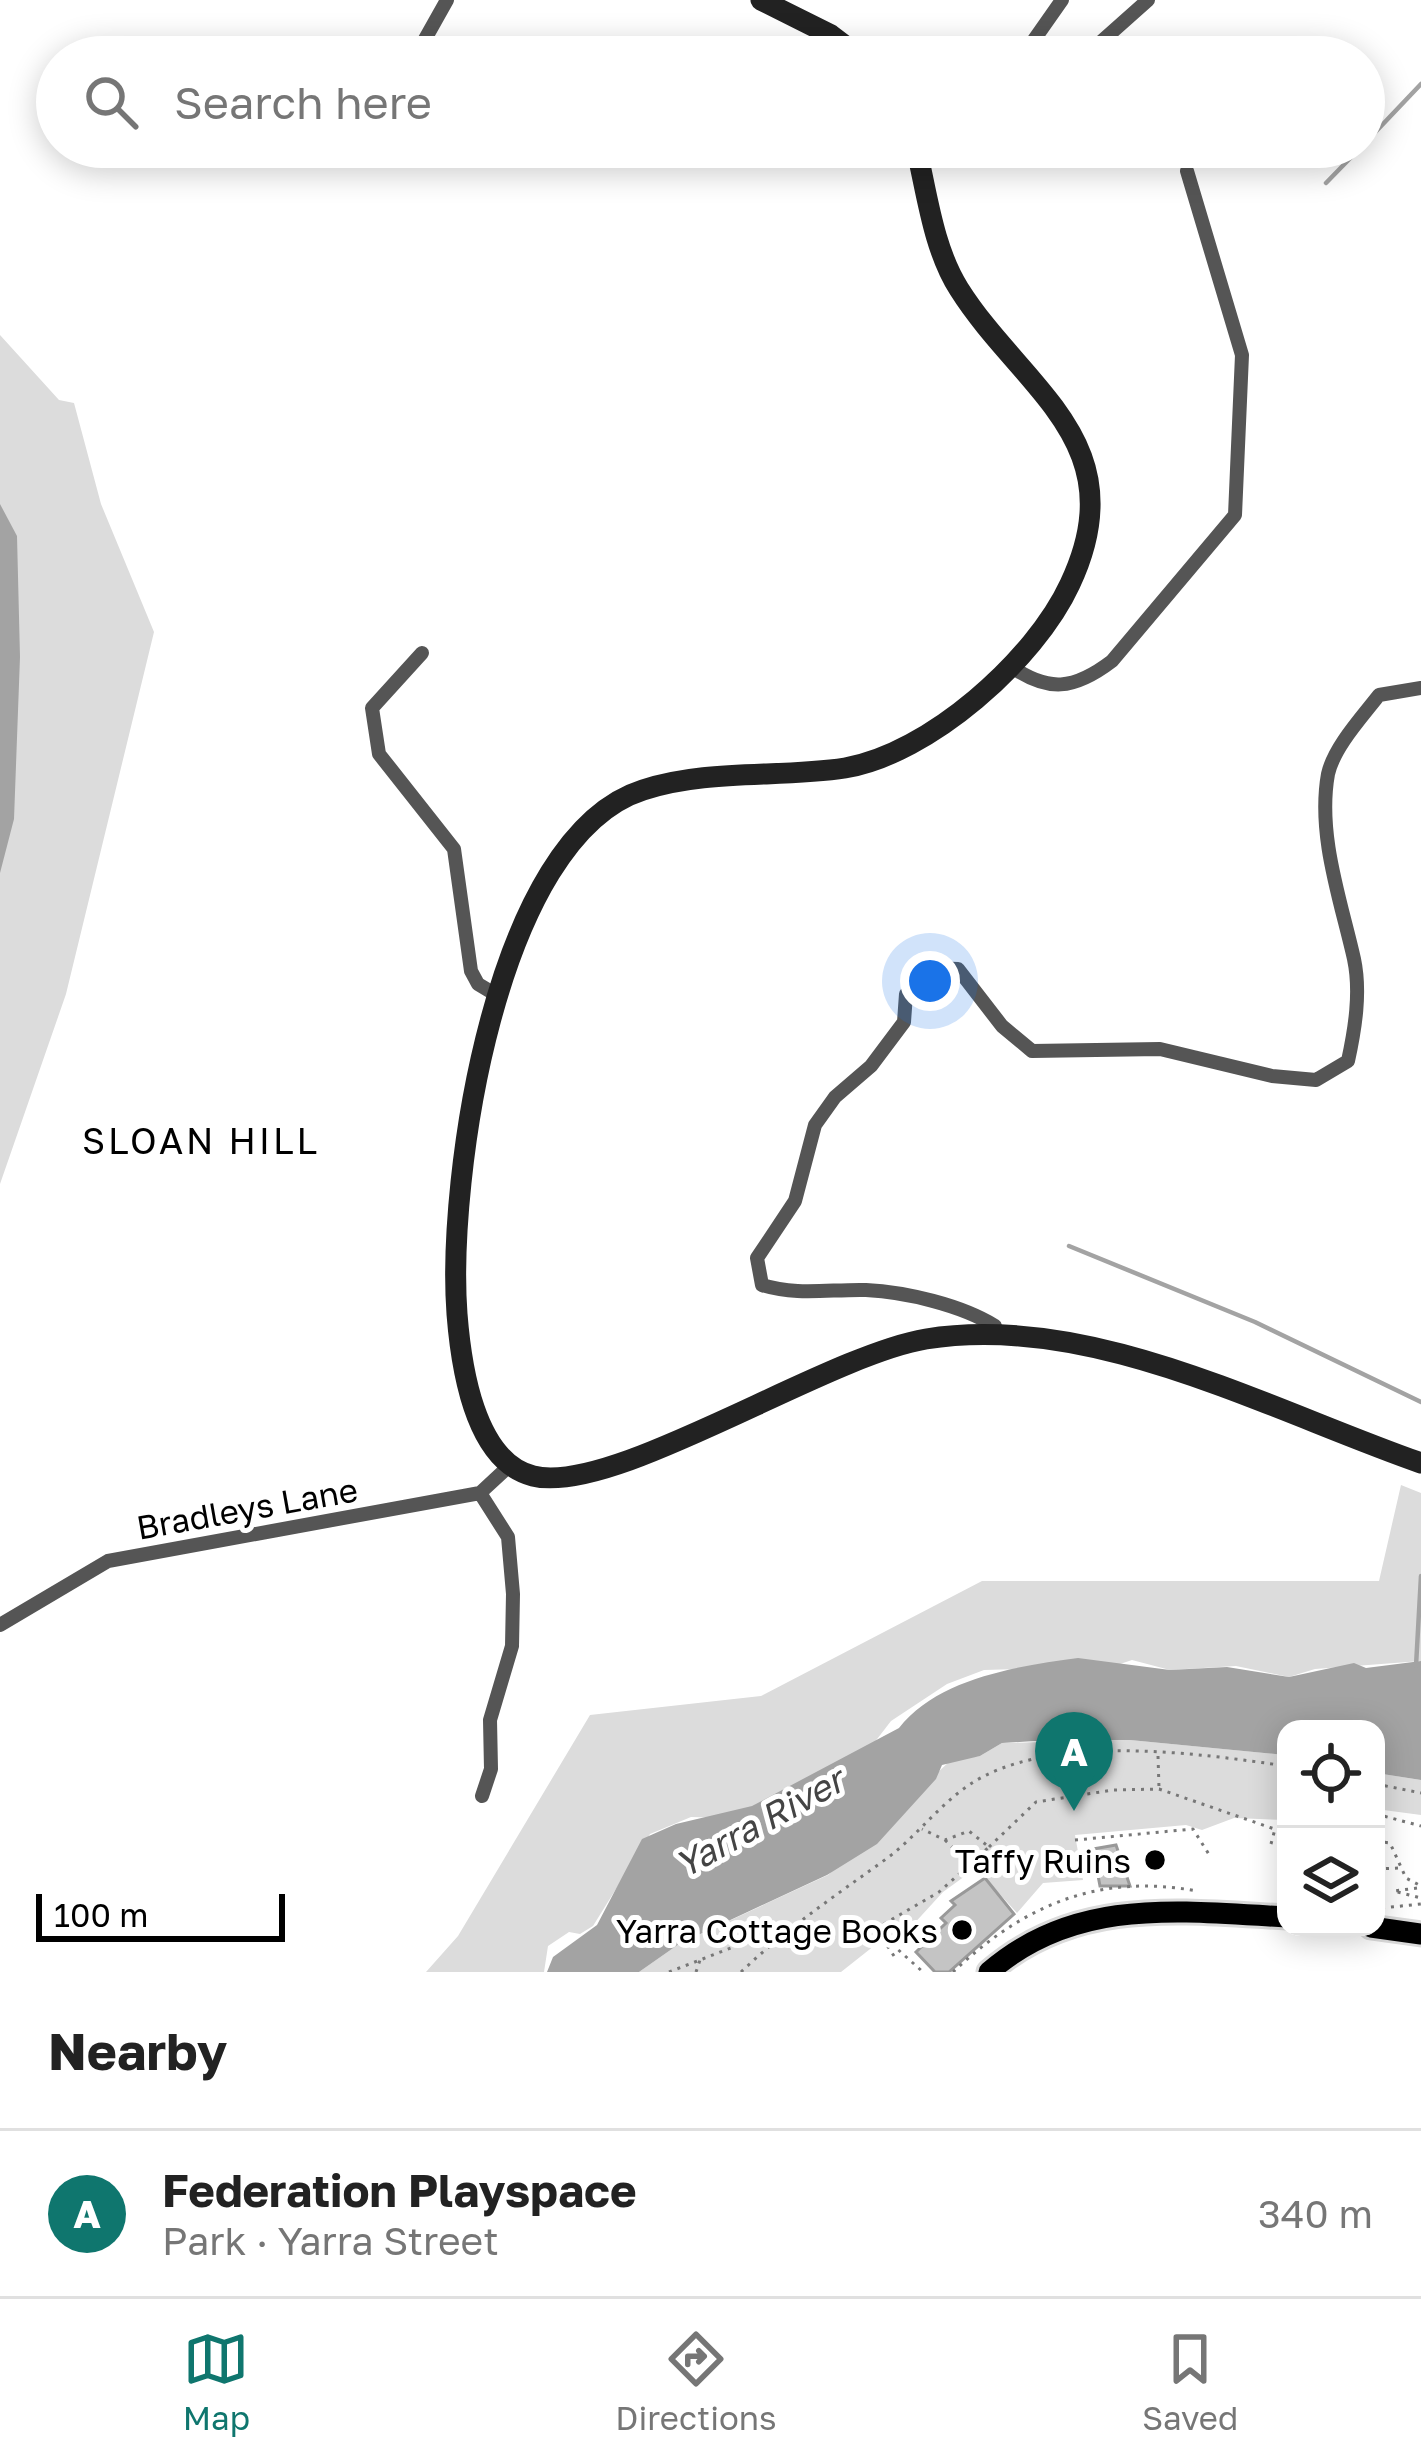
<!DOCTYPE html>
<meta charset="utf-8">
<style>
:root{--surface:#fff;--page:#f2f2f2;--text:#222;--muted:#767676;--line:#e0e0e0;--accent:#0f766e}
body{margin:0;font-family:"Golos Text",sans-serif;background:var(--page);color:var(--text)}
.controls{position:absolute;right:36px;bottom:36px;display:grid;overflow:hidden;border-radius:24px;box-shadow:0 6px 30px #0003}
.controls button{width:108px;height:108px;display:grid;place-items:center;padding:0;border:0;border-bottom:3px solid var(--line);background:var(--surface);color:var(--text);font:60px sans-serif}
.scale{position:absolute;left:36px;bottom:30px;width:249px;box-sizing:border-box;padding-left:12px;border:6px solid #000;border-top:0;font-size:33px;line-height:42px;white-space:nowrap;color:#000;-webkit-text-stroke:9px #fff;paint-order:stroke}
.you{position:absolute;left:930px;top:981px;width:42px;height:42px;margin:-30px;border:9px solid #fff;border-radius:50%;background:#1a73e8;box-shadow:0 0 0 18px #1a73e833}
.badge{display:grid;place-items:center;width:78px;height:78px;border-radius:50%;background:var(--accent);color:#fff;font-size:39px;font-weight:700}
.pin{position:absolute;translate:-50% -99px;filter:drop-shadow(0 3px 6px #0008)}
.pin::after{content:'';position:absolute;top:63px;width:42px;height:36px;background:inherit;clip-path:polygon(0 0,100% 0,50% 100%)}
.list{margin:0;padding:0;list-style:none}
h2{display:flex;justify-content:space-between;align-items:center;height:156px;margin:0;padding:0 48px;font-size:51px}
h2 small{font-size:39px;font-weight:400;color:var(--muted)}
.list li{display:grid;grid-template-columns:78px 1fr auto;gap:36px;align-items:center;box-sizing:border-box;height:168px;padding:0 48px;border-top:3px solid var(--line)}
.list b{display:block;font-size:45px;white-space:nowrap}
.list p{margin:0;font-size:39px;white-space:nowrap;color:var(--muted)}
.list em{font-size:39px;font-style:normal;color:var(--muted)}
.icon{flex:none;width:66px;height:66px;fill:none;stroke:currentColor;stroke-width:2;stroke-linecap:round;stroke-linejoin:round}
.map{position:relative;flex:none;width:1421px;height:1972px;overflow:hidden}
.search{position:absolute;background:var(--surface);box-shadow:0 6px 30px #0003;left:36px;right:36px;top:36px;height:132px;display:flex;align-items:center;gap:30px;box-sizing:border-box;padding:0 42px;border-radius:66px;color:var(--muted);font-size:45px}
.sheet{height:324px;background:var(--surface)}
nav{display:flex;justify-content:space-around;align-items:center;box-sizing:border-box;height:168px;border-top:3px solid var(--line);background:var(--surface);font-size:33px;color:var(--muted)}
nav a{display:grid;justify-items:center;gap:6px}
nav .on{color:var(--accent)}
.map>svg:first-child{display:block}
.green{fill:#dcdcdc}
.water{fill:#a3a3a3}
.lines{fill:none;stroke-linecap:round;stroke-linejoin:round}
.stream{stroke:#a3a3a3;stroke-width:4.5}
.building{fill:#c4c4c4;stroke:#999;stroke-width:3}
.primary-casing{stroke:#dbdbdb;stroke-width:27}
.path{stroke:#777;stroke-width:3;stroke-dasharray:3 6;stroke-linecap:butt}
.minor{stroke:#555;stroke-width:14}
.secondary{stroke:#222;stroke-width:21}
.primary{stroke:#000;stroke-width:21}
.poi-dot{fill:#000;stroke:#fff;stroke-width:4.5}
.labels{text-anchor:middle;dominant-baseline:central;stroke-width:10;stroke-linejoin:round;paint-order:stroke}
.street-label{font-size:33px;fill:#000;stroke:#fff}
.poi-label{font-size:33px;fill:#000;stroke:#fff;text-anchor:end}
.neighbourhood-label{font-size:36px;letter-spacing:3px;fill:#000;stroke:#fff}
.water-label{font-size:36px;font-style:italic;fill:#444;stroke:#fff}
</style>
<div class="map">
<svg width="1421" height="1972" viewBox="0 0 1421 1972">
<rect width="100%" height="100%" fill="#fff"/>
<path class="green" d="M0 335 59 400 74 403 101 504 154 632 66 994 0 1184Z
M1401 1485 1421 1493V1661L1315 1669 1289 1677 1236 1666 1170 1670 1132 1660 1114 1666 984 1670 947 1684 891 1721 864 1756 727 1818 691 1817 650 1834 593 1926 580 1934 569 1932 548 1946 544 1972H426L458 1936 590 1715 761 1696 982 1581H1379Z
M1130 1740 1286 1755V1820L1234 1818 1202 1830 1186 1825 1075 1835 1083 1880 1043 1883 1017 1913 976 1868 943 1892 900 1939 884 1938 841 1972H639L679 1944 828 1875 951 1760 980 1756 1002 1743Z
M1376 1773 1421 1780V1815L1376 1809Z"/>
<path class="water" d="M0 504 17 536 20 657 14 819 0 873Z
M1078 1658 1170 1670 1227 1667 1289 1677 1354 1663 1366 1668 1421 1661V1780L1376 1773V1729H1286V1755L1130 1740 1034 1741 1002 1743 980 1756 942 1765 936 1779 877 1844 827 1875 679 1944 639 1972H547L553 1957 597 1925 642 1839 676 1824 752 1806 899 1728C938 1678 1018 1666 1078 1658Z"/>
<g class="lines">
<path class="stream" d="M1364 144 1421 84
M1326 183 1361 147
M1069 1246 1255 1322 1421 1402
M1416 1666 1421 1576"/>
</g>
<path class="building" d="M1116 1845 1130 1886H1100L1093 1849Z
M985 1878 1014 1914 949 1972H935L916 1952 946 1923 941 1918 955 1905 951 1901Z"/>
<g class="lines">
<g class="primary-casing">
<path id="primary" d="M1371 1927 1421 1934
M989 1972C1075 1897 1179 1911 1286 1917"/>
</g>
<path class="path" d="M1158 1756 1159 1788
M1376 1784 1421 1793
M1376 1814 1421 1826
M945 1840 967 1862
M1075 1840 1193 1829 1210 1856
M1376 1841 1390 1843 1406 1878 1421 1886
M1271 1844 1275 1829
M989 1847 1036 1802 1113 1790 1159 1789 1286 1833
M1377 1869 1399 1868
M1417 1888 1394 1891 1421 1898
M1382 1908 1421 1904
M885 1938 923 1972
M894 1956 881 1936 884 1924 939 1892 989 1847 969 1831 945 1840 922 1829
M669 1972 785 1927
M696 1972 701 1957
M741 1972C787 1928 835 1896 886 1859 916 1837 938 1806 969 1785 1047 1732 1197 1753 1286 1766
M953 1972C1024 1905 1098 1873 1197 1891"/>
<path class="minor" d="M415 57 447 0
M1022 57 1062 0
M1084 57 1148 0
M422 653 372 708 379 754 454 849 471 971 478 984 498 996
M1009 665C1048 693 1074 690 1112 661L1235 515 1242 355 1187 171
M996 1333 995 1326C961 1305 906 1292 866 1290 831 1289 796 1296 762 1285L757 1258 795 1201 815 1125 835 1097 871 1066 904 1022 906 994 931 968 958 969 1002 1026 1032 1051 1160 1049 1272 1076 1316 1080 1348 1061C1355 1029 1361 992 1354 959 1341 901 1317 835 1328 774 1334 747 1362 717 1379 695L1421 688
M480 1493 508 1537 513 1594 512 1646 490 1720 491 1769 482 1796
M0 1625 108 1561 480 1493 509 1466"/>
<path class="secondary" d="M761 0 831 35 860 57
M916 147C927 193 933 248 959 289 1022 389 1137 442 1070 584 1035 660 929 754 845 768 780 778 706 769 643 790 495 837 447 1180 457 1314 461 1365 474 1461 533 1476 613 1496 824 1356 926 1339 1091 1312 1269 1410 1421 1463"/>
<use href="#primary" class="primary"/>
</g>
<g class="poi-dot">
<circle cx="1155" cy="1860" r="12"/>
<circle cx="962" cy="1930" r="12"/>
</g>
<g class="labels">
<g class="street-label">
<text transform="translate(247 1508) rotate(-10)">Bradleys Lane</text>
</g>
<g class="poi-label">
<text x="1131" y="1860">Taffy Ruins</text>
<text x="938" y="1930">Yarra Cottage Books</text>
</g>
<g class="neighbourhood-label">
<text x="201" y="1140">SLOAN HILL</text>
</g>
<g class="water-label">
<text transform="translate(759 1822) rotate(-29)">Yarra River</text>
</g>
</g>
</svg>
<div class="controls">
<button><svg class="icon" aria-label="locate" viewBox="0 0 24 24"><circle cx="12" cy="12" r="6"/><path d="M12 2v4M12 18v4M2 12h4M18 12h4"/></svg></button>
<button><svg class="icon" aria-label="layers" viewBox="0 0 24 24"><path d="M12 4l9 5-9 5-9-5zM3 14l9 5 9-5"/></svg></button>
</div>
<div class="scale">100 m</div>
<div class="you"></div>
<div class="pin badge" style="left:1074px;top:1811px">A</div>
<div class="search"><svg class="icon" aria-label="search" viewBox="0 0 24 24"><circle cx="10" cy="10" r="6"/><path d="M15 15l6 6"/></svg>Search here</div>
</div>
<section class="sheet">
<h2>Nearby<small></small></h2>
<ul class="list">
<li><span class="badge">A</span><div><b>Federation Playspace</b><p>Park · Yarra Street</p></div><em>340 m</em></li>
</ul>
</section>
<nav>
<a class="on"><svg class="icon" aria-label="map" viewBox="0 0 24 24"><path d="M3 6l6-2 6 2 6-2v14l-6 2-6-2-6 2zM9 4v14M15 6v14"/></svg>Map</a>
<a><svg class="icon" aria-label="directions" viewBox="0 0 24 24"><path d="M12 3l9 9-9 9-9-9zM9 14v-3h6M13 9l2 2-2 2"/></svg>Directions</a>
<a><svg class="icon" aria-label="saved" viewBox="0 0 24 24"><path d="M7 4h10v16l-5-4-5 4z"/></svg>Saved</a>
</nav>
